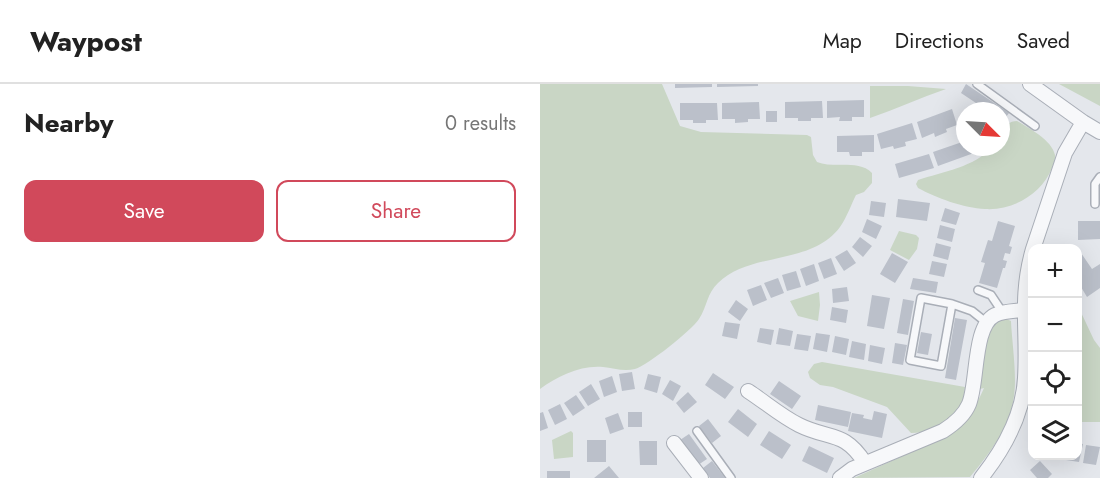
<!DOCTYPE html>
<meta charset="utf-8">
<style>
:root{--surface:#fff;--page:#f2f2f2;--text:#222;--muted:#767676;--line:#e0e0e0;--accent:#d1495b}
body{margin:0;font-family:Jost,sans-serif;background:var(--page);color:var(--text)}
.controls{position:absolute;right:18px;bottom:18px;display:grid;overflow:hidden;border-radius:12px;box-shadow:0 6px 24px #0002}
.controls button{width:54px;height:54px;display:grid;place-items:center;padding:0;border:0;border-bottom:2px solid var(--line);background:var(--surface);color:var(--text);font:30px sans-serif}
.compass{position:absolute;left:416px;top:18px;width:54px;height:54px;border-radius:50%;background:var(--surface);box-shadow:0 6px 24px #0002;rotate:114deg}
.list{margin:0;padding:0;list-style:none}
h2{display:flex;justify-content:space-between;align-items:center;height:78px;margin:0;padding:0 24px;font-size:26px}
h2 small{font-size:20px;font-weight:400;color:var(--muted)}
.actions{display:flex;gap:12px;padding:18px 24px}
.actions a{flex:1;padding:14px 0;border:2px solid var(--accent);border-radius:12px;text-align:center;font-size:21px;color:var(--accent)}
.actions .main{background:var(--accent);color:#fff}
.icon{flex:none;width:33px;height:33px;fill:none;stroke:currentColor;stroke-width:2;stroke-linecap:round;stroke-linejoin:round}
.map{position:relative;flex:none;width:560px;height:394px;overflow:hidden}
header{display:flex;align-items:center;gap:36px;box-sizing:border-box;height:84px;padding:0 30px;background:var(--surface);border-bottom:2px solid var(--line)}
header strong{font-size:28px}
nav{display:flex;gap:33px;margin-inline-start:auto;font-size:21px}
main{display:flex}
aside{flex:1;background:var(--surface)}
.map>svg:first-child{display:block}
.green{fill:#c9d6c5}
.building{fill:#bbc0ca}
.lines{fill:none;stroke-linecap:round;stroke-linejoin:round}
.service-casing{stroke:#a9aeb7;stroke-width:10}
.minor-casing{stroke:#a9aeb7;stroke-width:16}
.service{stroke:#f7f8fa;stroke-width:7}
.minor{stroke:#f7f8fa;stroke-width:14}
</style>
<header>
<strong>Waypost</strong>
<nav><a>Map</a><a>Directions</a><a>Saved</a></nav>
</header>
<main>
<aside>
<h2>Nearby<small>0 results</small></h2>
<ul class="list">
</ul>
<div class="actions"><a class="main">Save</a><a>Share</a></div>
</aside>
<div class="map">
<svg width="560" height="394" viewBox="0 0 560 394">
<rect width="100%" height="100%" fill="#e4e7ec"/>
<path class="green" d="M0 0H122L140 42 161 48 267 51 271 53 273 71 277 78C294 85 318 75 332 89V99L324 108 316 111C311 121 307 133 300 143 271 182 211 167 178 199 167 209 167 223 159 235 151 247 108 281 95 285 84 288 73 284 63 283 40 281 18 292 0 305Z
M519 0H560V22Z
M330 2H368L406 5C380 14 356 25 330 34Z
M477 37C489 44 512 56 515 71 516 75 513 80 512 84 502 110 472 127 445 125 424 124 396 114 378 104L376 100 378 96C402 88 435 83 452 63H461C461 50 462 38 477 37Z
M359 147 376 151 379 154 377 165 369 176 350 166Z
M279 208 280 221 278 237 258 232 250 217Z
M538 222 554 256 560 264V338H538Z
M464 234 471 237C472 259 477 291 474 312 470 343 450 369 430 393L314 394 411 350C427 336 436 323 444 304L440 305 439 301 446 254 456 237Z
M282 278 425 303C424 332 399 349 371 349L347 323 293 303 280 301 270 294 268 288 274 280Z
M31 347 33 349V373L14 375 12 356Z"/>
<path class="building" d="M135 0H172V3L135 4Z
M177 0H218V2L177 3Z
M426 0 469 29 463 37 461 36V27H448L421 9Z
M324 16V33H312V37H299L300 33 287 34V17Z
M282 17 283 34H271V37H258V34H245V18Z
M219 18 220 35H208V38L195 39V35H182V19Z
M140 19H177L178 36H166V39H153V36H140Z
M412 25 417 41 406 45 407 48 395 53 394 49 382 54 377 38Z
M226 27H237V38H226Z
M372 39 377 55 365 58 366 62 354 65 353 62 341 65 337 50Z
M334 51V68H322V72H310L309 68H297V52Z
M425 57V63H445V65L398 82 393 68Z
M389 70 394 84 359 94 355 80Z
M358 115 390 119 387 137 356 133Z
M331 117 346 119 344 133 329 131Z
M405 124 420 129 416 141 401 137Z
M327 135 342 142 336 155 322 148Z
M458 137 475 142 469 162 472 163 470 170 465 169 463 176 467 177 465 184H463L457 204 439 199 445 179 441 178 448 156 452 157Z
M538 137H560V155L538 156Z
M400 141 415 145 412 158 397 154Z
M320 153 332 162 323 173 312 163Z
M396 159 411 163 408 176 393 172Z
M307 166 316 179 304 187 295 173Z
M539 166 552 185 560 180V204L547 213 538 198V167Z
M352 169 368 178 355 199 340 190Z
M291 174 297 190 284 195 278 179Z
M392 177 407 180 404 193 389 190Z
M274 180 279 197 266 202 260 185Z
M256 187 261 203 247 207 242 191Z
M238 194 244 209 231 214 224 199Z
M373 194 398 198 396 209 370 205Z
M221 201 227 216 213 222 207 206Z
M307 203 309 217 293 219 292 205Z
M332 211 350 214 344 245 327 242Z
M363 215 374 217 368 251 357 249Z
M196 216 208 225 200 237 188 228Z
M292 223 308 226 306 239 290 236Z
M415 234 427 236 416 296 405 294Z
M185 238 200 240 197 255 182 252Z
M220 244 234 246 231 261 217 258Z
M239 244 253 247 250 262 236 260Z
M381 248 392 250 388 271 377 269Z
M276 249 290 251 287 268 273 265Z
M257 250 271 252 268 267 254 265Z
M295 252 309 255 306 271 292 268Z
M312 257 326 260 324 276 309 273Z
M355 259 367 261 363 281 352 279Z
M330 261 345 264 342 280 328 277Z
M92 288 95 305 82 307 79 290Z
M173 289 194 303 185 315 165 301Z
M108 290 121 293 117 309 104 305Z
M72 292 77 308 64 313 59 297Z
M130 296 141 302 133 317 122 310Z
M239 297 261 312 252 325 230 310Z
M51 300 60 315 48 322 39 308Z
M148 308 157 318 144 329 136 319Z
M36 311 45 324 33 332 24 319Z
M20 320 27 335 15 341 8 326Z
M278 321 311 328 308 343 275 336Z
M198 325 217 340 208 353 188 338Z
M334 327 347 330 342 354 308 347 312 329 324 331 323 334 332 336Z
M3 328 8 344 0 347V329Z
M88 328H102V343H88Z
M78 329 84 345 70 350 65 334Z
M168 335 181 352 172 359 159 342Z
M229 347 251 361 242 375 220 361Z
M149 350 167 375 158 381 140 356Z
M47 356H66V378H47Z
M99 357H117V381H100Z
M538 359 543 360 539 378 526 376 527 372H538Z
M546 361 560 363 556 381 543 379Z
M269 362 294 374 287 389 262 377Z
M172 377 185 394H170L163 384Z
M500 377 512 390 508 394H497L490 386Z
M69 382 79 394H54Z
M7 387H30V394H7Z"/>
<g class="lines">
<g class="service-casing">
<path id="service" d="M437 0 495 42
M555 120V100L560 93
M438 206 451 211 463 229
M412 220 381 214 370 276 401 282 412 220 432 227 447 239
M157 347 191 394"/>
</g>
<g class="minor-casing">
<path id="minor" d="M490 0 543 38 560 48
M493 165 525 69 543 38
M208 307C225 318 241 332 259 341 289 356 304 346 325 379
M134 359 161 394
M300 394 312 385 403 347C414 340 424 332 429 320 438 298 433 242 455 231 463 227 475 227 483 226
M441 394C464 365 483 331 485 294 488 247 479 213 493 165"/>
</g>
<use href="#service" class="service"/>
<use href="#minor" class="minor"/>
</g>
</svg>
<div class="controls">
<button>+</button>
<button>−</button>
<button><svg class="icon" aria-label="locate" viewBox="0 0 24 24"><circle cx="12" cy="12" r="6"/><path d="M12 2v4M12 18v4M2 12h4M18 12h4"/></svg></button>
<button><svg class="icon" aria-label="layers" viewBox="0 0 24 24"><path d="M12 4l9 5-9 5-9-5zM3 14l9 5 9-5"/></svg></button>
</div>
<svg class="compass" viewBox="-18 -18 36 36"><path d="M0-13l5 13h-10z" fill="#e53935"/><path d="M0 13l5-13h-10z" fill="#767676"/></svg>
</div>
</main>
